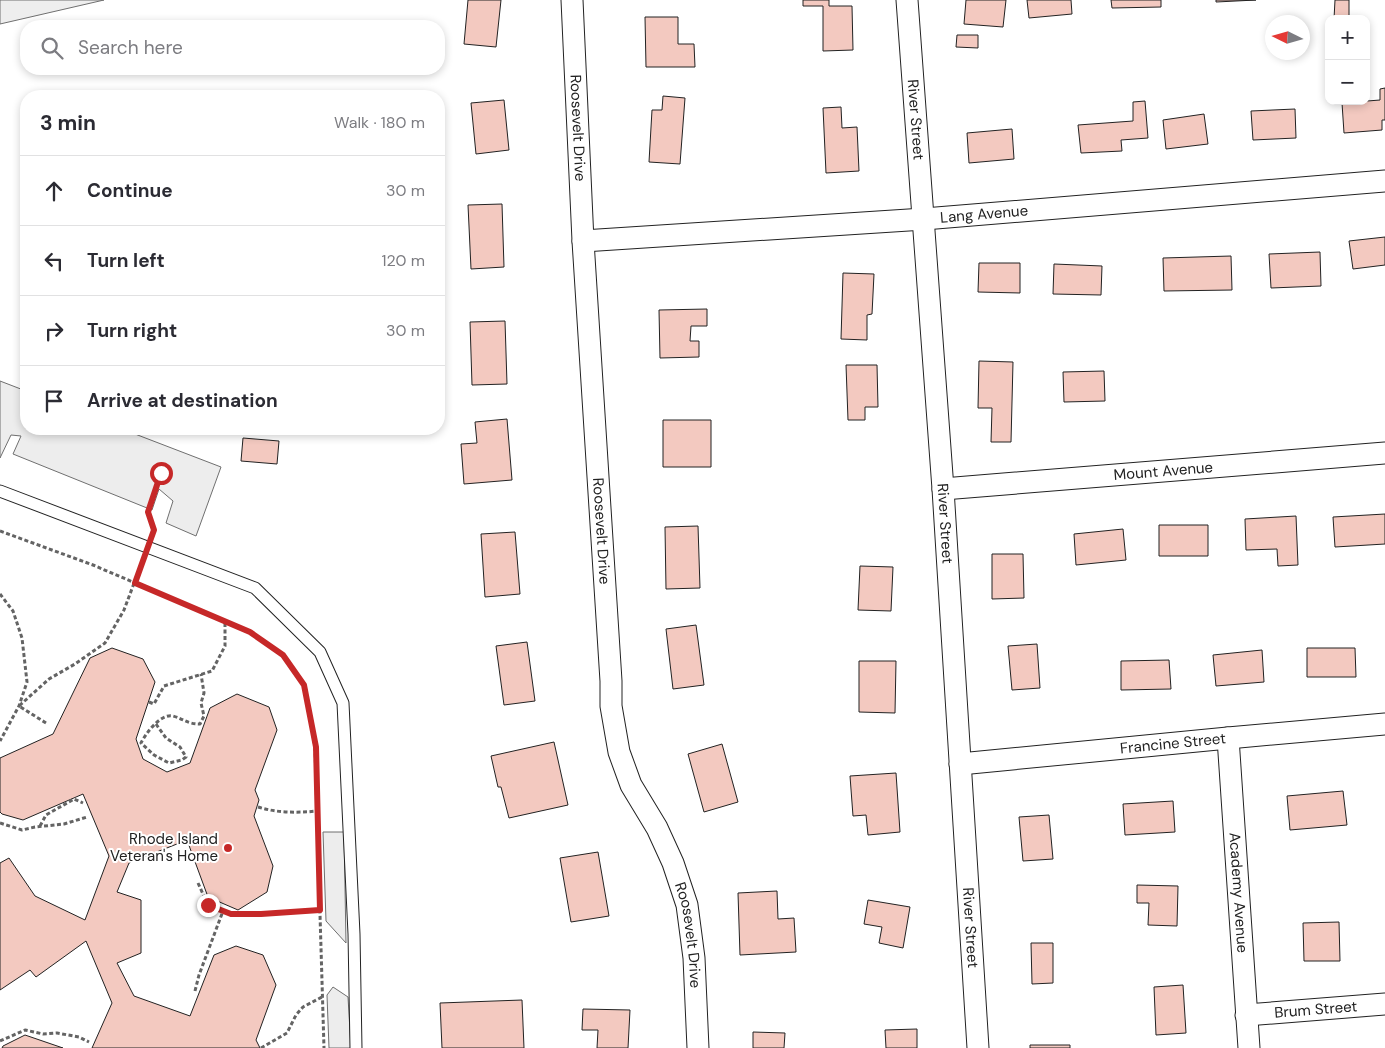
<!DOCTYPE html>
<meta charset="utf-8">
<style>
:root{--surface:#fff;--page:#f2f2f3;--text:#2b2b33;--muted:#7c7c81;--line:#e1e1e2}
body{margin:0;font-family:"DM Sans",sans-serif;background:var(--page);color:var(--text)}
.controls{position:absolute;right:15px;top:15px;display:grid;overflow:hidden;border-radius:10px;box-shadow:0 2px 8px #0003}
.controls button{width:45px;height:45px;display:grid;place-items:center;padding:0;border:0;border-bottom:1px solid var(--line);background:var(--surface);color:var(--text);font:25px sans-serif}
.compass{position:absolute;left:1265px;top:15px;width:45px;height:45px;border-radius:50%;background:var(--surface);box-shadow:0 2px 8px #0003;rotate:275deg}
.stop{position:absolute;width:15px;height:15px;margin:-11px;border:4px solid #c62828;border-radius:50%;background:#fff}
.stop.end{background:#c62828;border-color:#fff;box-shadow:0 1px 5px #0008}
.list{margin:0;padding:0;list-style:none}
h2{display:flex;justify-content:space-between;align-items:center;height:65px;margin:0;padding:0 20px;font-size:21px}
h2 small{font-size:16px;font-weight:400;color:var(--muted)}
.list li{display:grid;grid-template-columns:32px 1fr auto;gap:15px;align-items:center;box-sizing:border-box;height:70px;padding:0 20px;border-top:1px solid var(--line)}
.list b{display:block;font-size:19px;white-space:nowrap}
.list em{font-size:16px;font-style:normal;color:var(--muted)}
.icon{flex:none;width:28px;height:28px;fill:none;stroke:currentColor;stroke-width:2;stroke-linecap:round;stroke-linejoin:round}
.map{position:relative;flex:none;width:1385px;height:1048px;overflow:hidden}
.search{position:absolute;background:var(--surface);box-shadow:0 2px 8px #0003;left:20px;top:20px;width:425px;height:55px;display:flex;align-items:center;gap:12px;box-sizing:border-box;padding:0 18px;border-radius:20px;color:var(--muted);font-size:19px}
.panel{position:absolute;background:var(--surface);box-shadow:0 2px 8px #0003;left:20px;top:90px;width:425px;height:345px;border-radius:20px}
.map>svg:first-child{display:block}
.green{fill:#eee;stroke:#6f6f6f}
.parking{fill:#ededed;stroke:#6f6f6f}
.building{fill:#f3c9c0;stroke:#222}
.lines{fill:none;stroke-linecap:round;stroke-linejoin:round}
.lane-casing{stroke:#222;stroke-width:13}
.street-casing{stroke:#222;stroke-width:23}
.path{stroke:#646464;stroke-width:3;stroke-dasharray:4 2.5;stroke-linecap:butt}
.lane{stroke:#fff;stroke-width:11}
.street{stroke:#fff;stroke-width:21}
.route{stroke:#c62828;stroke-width:6}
.poi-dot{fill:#c62828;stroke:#fff;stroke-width:2}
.labels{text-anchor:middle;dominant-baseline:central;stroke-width:4;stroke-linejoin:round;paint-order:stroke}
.street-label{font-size:15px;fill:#222;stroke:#fff}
.poi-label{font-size:15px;fill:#222;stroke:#fff;text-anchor:end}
</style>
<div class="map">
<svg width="1385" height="1048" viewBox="0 0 1385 1048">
<rect width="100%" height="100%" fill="#fff"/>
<path class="green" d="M0 0H104L0 24Z"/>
<path class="parking" d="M0 381 26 391V429H122L221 467 196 536 166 523 173 501 159 489 152 510 13 454 21 436 11 435 0 458Z
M323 832H344L346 943 326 921Z
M333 987 348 997 351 1048H329L327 995Z"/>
<path class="building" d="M468 0H501L496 47 464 44Z
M803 0H829V6H852L853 50 823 51V6H803Z
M966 0H1006L1003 27 964 24Z
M1027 0H1071L1072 14 1029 18Z
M1111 0H1161V7L1112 8Z
M1216 0H1256L1216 2Z
M1335 0H1349V19H1334Z
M645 17H678V44H694L695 67H646Z
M957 35H978V48L956 47Z
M1385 88V120H1382V130L1344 133 1342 103 1380 100V89Z
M663 96 685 98 680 164 649 162 652 110H662Z
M504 100 509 150 476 154 471 103Z
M1145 101 1148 138 1121 140 1122 151 1081 153 1078 125 1133 121V102Z
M841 107 842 128 857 127 859 171 826 173 823 108Z
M1295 109 1296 138 1253 140 1251 111Z
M1204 114 1208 144 1166 149 1163 120Z
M1012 129 1014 159 969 163 967 133Z
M502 204 504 267 471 269 468 205Z
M1385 237V265L1353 269 1349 241Z
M1320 252 1321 286 1271 288 1269 254Z
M1231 256 1232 290 1164 291 1163 258Z
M979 263H1020V293L978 292Z
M1054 264 1102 266 1101 295 1053 294Z
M843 273 874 274 872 314 867 315V340L841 339Z
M707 309V326H691L690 341H699V357L660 358 659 310Z
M505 321 507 384 472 385 470 322Z
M979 361 1013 362 1011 442H991L992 408H978Z
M846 365H877L878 407H865V420H848Z
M1104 371 1105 401 1064 402 1063 372Z
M507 419 512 480 464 484 461 444 477 443 475 422Z
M663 420H711V467H663Z
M243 438 279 441 277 464 241 461Z
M1385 514V544L1335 547 1333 517Z
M1296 516 1298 565 1278 566 1277 549 1246 550 1245 519Z
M1159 525H1208V556H1159Z
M698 526 700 588 666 589 665 527Z
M1123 529 1126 560 1076 565 1074 534Z
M515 532 520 594 485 597 481 534Z
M992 554H1023L1024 598 992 599Z
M860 566 893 567 891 611 858 610Z
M696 625 704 685 673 689 666 629Z
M527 642 535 701 504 705 496 646Z
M1037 644 1040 688 1012 690 1008 646Z
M112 648 143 659 155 682 136 739 143 759 167 772 190 763 210 708 237 694 269 707 277 730 255 790 259 800 254 816 273 866 267 892 238 910 208 897 187 840 129 863 117 892 141 900V953L117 963 134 996 190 1016 214 955 236 946 263 955 276 985 256 1040 260 1048H92L112 1003 86 941 36 977 30 970 0 990V863L9 858 35 896 85 920 109 856 83 794 23 820 2 814 0 812V758L53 734 90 658Z
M1307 648H1355L1356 677H1307Z
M1262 650 1264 682 1216 686 1213 655Z
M1169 660 1171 689 1121 690V661Z
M859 661H896L895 713 859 712Z
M554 742 568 805 509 818 501 787H498L491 756Z
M722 744 738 802 704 812 688 754Z
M896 773 900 832 868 835 866 815 853 816 850 776Z
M1343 791 1347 825 1290 830 1287 796Z
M1173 801 1175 832 1125 835 1123 804Z
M1049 815 1053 859 1023 861 1019 817Z
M598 852 609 916 571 922 560 858Z
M1137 885 1178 886 1177 926 1148 925 1149 903H1137Z
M777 891 778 919 794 918 796 952 740 955 738 893Z
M868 900 910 907 903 948 879 943 882 927 864 924Z
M1339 922 1340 961H1304L1303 923Z
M1031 943H1053V983L1032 984Z
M1183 985 1186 1033 1156 1035 1154 987Z
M522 1000 524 1048H442L440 1003Z
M583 1009 630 1010 628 1048H597L598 1030H582Z
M917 1029V1048H886L885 1030Z
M753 1032 785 1033 784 1048H753Z
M25 1035 63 1048H2L3 1046Z
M1030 1045H1070V1048H1030Z"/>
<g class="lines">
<g class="lane-casing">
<path id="lane" d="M0 491 255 588 320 652 343 703 354 934 356 1048"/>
</g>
<g class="street-casing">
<g id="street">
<path id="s1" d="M572 0 583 241 611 681V706L619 752 631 785 657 828 673 863 687 905 694 958 698 1048"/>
<path id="s2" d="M907 0 943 489 978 1048"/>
<path id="s3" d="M583 241 924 219 1385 181"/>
<path id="s4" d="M943 489 1385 453"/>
<path id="s5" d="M1228 738 1249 1048"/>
<path id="s6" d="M960 764 1228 738 1385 724"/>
<path id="s7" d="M1246 1015 1385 1004"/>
</g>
</g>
<path class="path" d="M0 531 93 565 250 632 283 655 304 685 315 747 324 1048
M154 531 148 512 161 473
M0 594 13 611 22 638 27 682 19 706 0 741
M149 702 154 704 164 686 212 671 225 646V620
M46 723 19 706 49 679 75 664 105 643 124 610 142 562
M156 724 166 738 180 747 186 757 182 760 169 763 154 755 141 743C146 733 161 713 173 716 184 719 187 724 200 724L204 716 201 703 204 693 201 674
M258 807C277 813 297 813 317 811
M0 823 22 830 35 827 64 824 87 817
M40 826 46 815 74 799 83 803
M198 883 208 905 231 914H261L320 910
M195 991 199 975 223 911
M0 1041 25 1030 43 1034 57 1033 79 1037 89 1042
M261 1048 287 1033 296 1015 303 1007 322 997"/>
<use href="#lane" class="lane"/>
<use href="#street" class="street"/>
</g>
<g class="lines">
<path class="route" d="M161 473 148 512 154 530 135 583 250 632 283 655 304 685 316 747 320 910 261 914H231L208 905"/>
</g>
<circle class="poi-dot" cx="228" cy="848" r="5"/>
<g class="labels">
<g class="street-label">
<text stroke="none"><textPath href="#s2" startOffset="120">River Street</textPath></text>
<text stroke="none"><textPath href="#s1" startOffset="128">Roosevelt Drive</textPath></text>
<text stroke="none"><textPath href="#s3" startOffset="402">Lang Avenue</textPath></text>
<text stroke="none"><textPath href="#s4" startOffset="221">Mount Avenue</textPath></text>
<text stroke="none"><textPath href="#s2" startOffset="525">River Street</textPath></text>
<text stroke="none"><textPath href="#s1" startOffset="532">Roosevelt Drive</textPath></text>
<text stroke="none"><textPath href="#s6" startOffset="214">Francine Street</textPath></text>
<text stroke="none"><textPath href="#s5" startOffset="155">Academy Avenue</textPath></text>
<text stroke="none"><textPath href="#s2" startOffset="930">River Street</textPath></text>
<text stroke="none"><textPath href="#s1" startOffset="952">Roosevelt Drive</textPath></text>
<text stroke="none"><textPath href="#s7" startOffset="70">Brum Street</textPath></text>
</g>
<g class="poi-label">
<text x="218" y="839">Rhode Island<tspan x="218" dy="17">Veteran's Home</tspan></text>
</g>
</g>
</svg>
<div class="controls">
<button>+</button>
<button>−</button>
</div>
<svg class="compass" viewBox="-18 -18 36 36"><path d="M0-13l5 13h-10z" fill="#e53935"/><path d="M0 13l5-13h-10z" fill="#7c7c81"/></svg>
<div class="stop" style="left:161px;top:473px"></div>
<div class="stop end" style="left:208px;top:905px"></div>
<div class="search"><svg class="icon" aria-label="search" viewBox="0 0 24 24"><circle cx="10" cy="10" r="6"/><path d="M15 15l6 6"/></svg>Search here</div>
<section class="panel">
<h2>3 min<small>Walk · 180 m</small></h2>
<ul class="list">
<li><svg class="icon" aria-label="ahead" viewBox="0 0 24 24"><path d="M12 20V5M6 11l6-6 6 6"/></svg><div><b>Continue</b></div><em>30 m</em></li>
<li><svg class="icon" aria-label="left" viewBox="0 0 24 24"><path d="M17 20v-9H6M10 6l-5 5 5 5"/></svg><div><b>Turn left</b></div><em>120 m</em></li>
<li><svg class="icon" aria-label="right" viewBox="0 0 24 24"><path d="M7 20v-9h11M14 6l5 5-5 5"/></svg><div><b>Turn right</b></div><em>30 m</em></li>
<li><svg class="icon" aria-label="arrive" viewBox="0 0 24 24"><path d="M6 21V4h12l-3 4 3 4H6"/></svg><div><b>Arrive at destination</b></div></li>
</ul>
</section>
</div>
